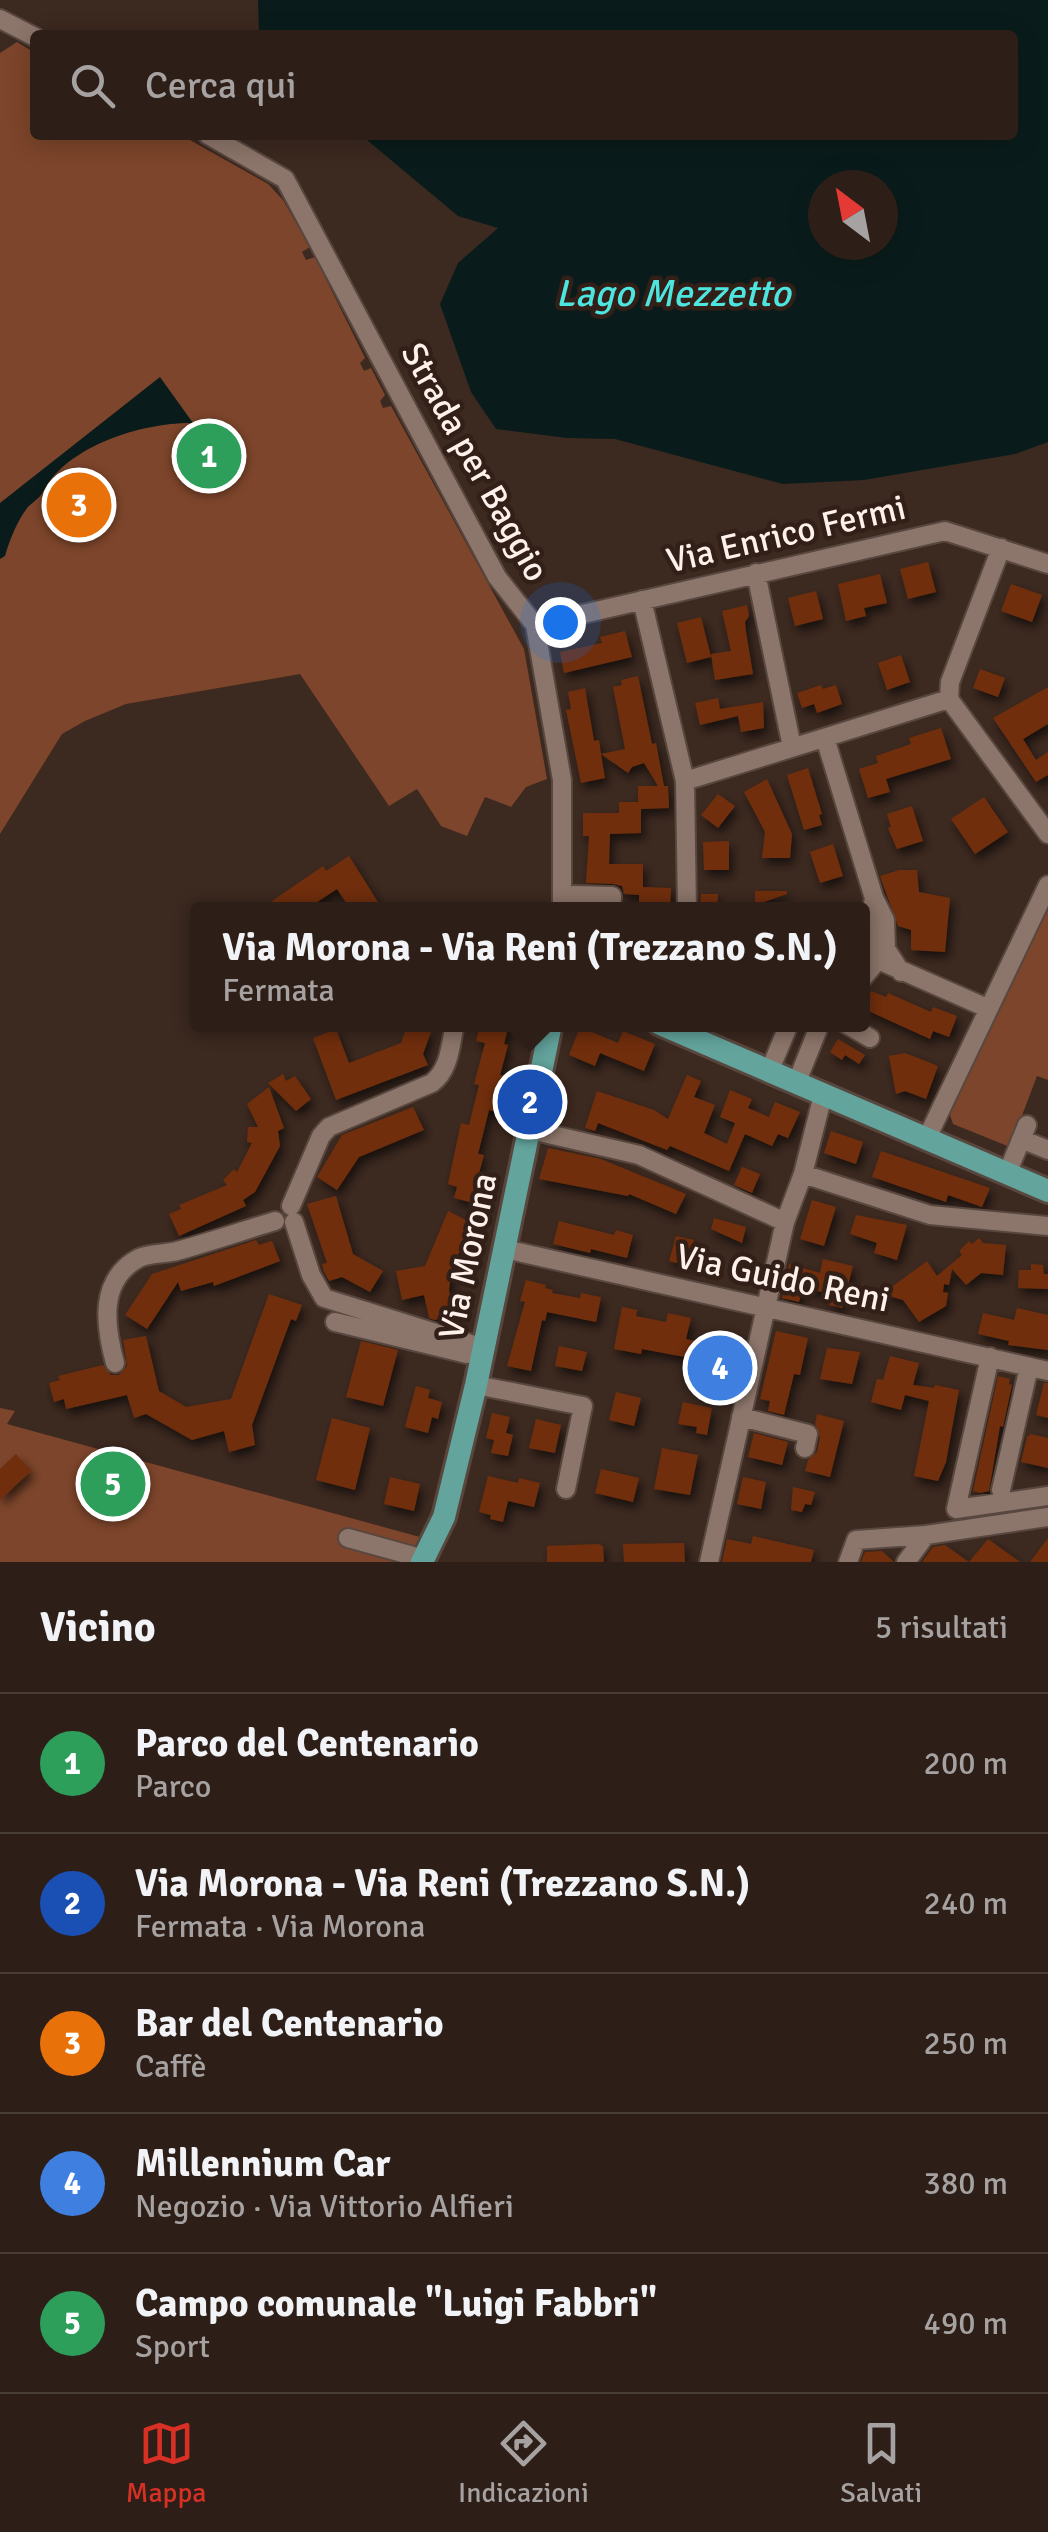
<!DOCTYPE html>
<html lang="it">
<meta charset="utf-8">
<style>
:root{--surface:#2d1f18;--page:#352721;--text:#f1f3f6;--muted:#a7a2a2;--line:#483d37;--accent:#d93025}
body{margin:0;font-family:Signika,sans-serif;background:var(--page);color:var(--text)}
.compass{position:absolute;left:808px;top:170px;width:90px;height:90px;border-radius:50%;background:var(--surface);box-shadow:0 5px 25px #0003;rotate:328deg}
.you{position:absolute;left:560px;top:622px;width:35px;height:35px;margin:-25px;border:8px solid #fff;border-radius:50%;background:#1a73e8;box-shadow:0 0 0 15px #1a73e833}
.badge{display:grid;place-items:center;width:65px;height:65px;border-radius:50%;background:var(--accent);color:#fff;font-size:32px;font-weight:700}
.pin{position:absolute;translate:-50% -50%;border:5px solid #fff;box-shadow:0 2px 10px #0006}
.popup{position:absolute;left:190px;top:902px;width:680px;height:130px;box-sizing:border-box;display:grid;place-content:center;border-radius:10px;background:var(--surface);filter:drop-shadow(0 2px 8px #0005);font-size:32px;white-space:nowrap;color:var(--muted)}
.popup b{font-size:38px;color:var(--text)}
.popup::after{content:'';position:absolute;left:50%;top:100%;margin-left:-20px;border:20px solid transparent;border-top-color:var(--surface)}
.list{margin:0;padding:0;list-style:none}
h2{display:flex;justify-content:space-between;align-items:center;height:130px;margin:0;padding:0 40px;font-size:42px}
h2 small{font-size:32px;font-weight:400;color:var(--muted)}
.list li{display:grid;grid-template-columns:65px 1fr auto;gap:30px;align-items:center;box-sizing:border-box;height:140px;padding:0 40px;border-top:2px solid var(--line)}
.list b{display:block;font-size:38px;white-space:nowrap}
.list p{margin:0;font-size:32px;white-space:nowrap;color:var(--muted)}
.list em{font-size:32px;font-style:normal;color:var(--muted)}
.icon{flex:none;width:55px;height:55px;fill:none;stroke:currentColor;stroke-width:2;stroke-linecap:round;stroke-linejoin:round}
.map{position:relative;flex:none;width:1048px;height:1562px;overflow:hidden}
.search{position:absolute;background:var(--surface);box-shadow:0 5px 25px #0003;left:30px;right:30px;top:30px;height:110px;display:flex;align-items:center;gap:25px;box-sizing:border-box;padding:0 35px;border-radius:10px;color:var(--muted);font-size:38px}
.sheet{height:830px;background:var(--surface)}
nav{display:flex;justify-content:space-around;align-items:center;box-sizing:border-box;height:140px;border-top:2px solid var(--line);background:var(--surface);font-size:28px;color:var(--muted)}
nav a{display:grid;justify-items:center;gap:5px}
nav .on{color:var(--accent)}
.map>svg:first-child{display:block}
.green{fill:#7d452b}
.water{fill:#091c1b;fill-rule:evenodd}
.building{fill:#6f2f0b;filter:url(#shadow)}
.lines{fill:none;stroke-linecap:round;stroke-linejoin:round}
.minor-casing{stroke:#58473f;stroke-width:22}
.major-casing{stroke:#58473f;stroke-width:28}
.minor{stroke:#8c756a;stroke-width:18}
.major{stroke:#63a49d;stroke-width:22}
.labels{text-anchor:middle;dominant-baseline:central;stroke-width:9;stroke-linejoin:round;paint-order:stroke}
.street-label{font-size:35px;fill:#fef0ea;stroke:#321f17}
.water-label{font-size:38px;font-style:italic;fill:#4de5df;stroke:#321f17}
</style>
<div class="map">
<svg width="1048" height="1562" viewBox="0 0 1048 1562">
<defs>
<filter id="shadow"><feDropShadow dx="3.5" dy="6" stdDeviation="5" flood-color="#0009"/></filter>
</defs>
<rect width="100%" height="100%" fill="#3c2920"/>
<path class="green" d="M17 42 35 53V135H181L268 184 283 200 310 247 302 252 306 260 315 257 365 358 360 363 364 371 371 368 385 395 380 401 383 408 391 406 524 649 547 779 526 787 511 807 485 797 467 836 441 826 417 789 389 806 300 674 126 704 85 721 62 734 0 834V53Z
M1048 910V1080L1037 1076 1010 1147 953 1124 950 1115 1011 976Z
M0 1408 15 1411 7 1424 420 1537 406 1562H0Z"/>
<path class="water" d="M258 0H1048V442L1015 454 864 480 783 484 615 439 567 438 496 429 471 392 440 304 458 263 498 228 458 216 361 135H1013V35H259ZM823 185H883V245H823Z
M160 377 193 423C143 422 68 446 44 490 41 497 33 502 28 507 17 521 10 539 5 556L0 559V503Z"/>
<path class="building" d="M62 505a17 17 0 1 1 34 0a17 17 0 1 1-34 0Z
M928 562 936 592 908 599 900 569Z
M880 574 887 603 864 608 866 616 846 621 838 584Z
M1011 584 1042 595 1032 622 1001 611Z
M816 591 823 619 795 626 788 598Z
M747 605 749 616 745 622 746 632 753 674 715 680 711 654 731 651 722 611Z
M701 617 711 657 687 663 677 623Z
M625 631 632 657 564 673 560 652 602 643 600 637Z
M901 655 910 682 887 690 878 663Z
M980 669 1005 678 998 697 973 688Z
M638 676 652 744 656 743 664 786H668L669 808 641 809V833L610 834 609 864H643V887L671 888 670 910H639V895L624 894 622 886 613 884 586 883 589 836H583V813H619V802H638V786H658L644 763 632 767 628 773 601 754 605 778 581 783 566 710 571 709 568 692 585 688 594 741 599 740 601 754 625 749 613 687 622 685 621 680Z
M821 685 823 689 836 685 842 704 817 713 814 704 802 708 797 693Z
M1048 687V724L1023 739 1036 760 1048 752V775L1036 782 993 718Z
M718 698 720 709 763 702 764 728 741 732 738 716 700 725 695 703Z
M941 728 951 759 886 779 890 792 868 798 859 769 878 763 876 756 911 744 909 738Z
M808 768 822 814 819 815 822 825 804 830 787 775Z
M767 779 792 834 790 858H762L765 832 744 792Z
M718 794 735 806 718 828 701 815Z
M984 797 1008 832 975 854 951 819Z
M912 806 923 841 897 849 888 828 891 827 887 814Z
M729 841V870H704L703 842Z
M833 844 843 876 820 883 810 852Z
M349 856 383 910H351L337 889 305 910H259L323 866 326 871Z
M899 870H917L919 892 950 898 945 952 911 950V930L898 926 880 876Z
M755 891H787V894L755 905Z
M701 894H718L717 910H700Z
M871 991 886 997 888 993 931 1012 933 1007 957 1016 949 1037 933 1031 930 1039 864 1009Z
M480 1024H509L504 1044 508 1045 500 1075 506 1076 497 1112 489 1110 478 1154 484 1155 475 1188 481 1189 477 1204 454 1198 457 1187 448 1184 461 1123 469 1125 479 1085 474 1084 485 1043 476 1041Z
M407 1026 431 1032 423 1054 428 1065 336 1100 313 1038 336 1029 349 1063 401 1043Z
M580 1027 618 1043 623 1031 655 1044 644 1071 600 1053 595 1066 569 1055Z
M838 1039 865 1055 859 1064 845 1055 842 1060 830 1052Z
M905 1053 938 1066 926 1099 905 1091 896 1094 889 1056Z
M283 1074 286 1081 295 1076 311 1099 296 1111 268 1083Z
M687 1075 701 1081 694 1097 715 1105 704 1133 727 1144 735 1123 720 1117 730 1090 752 1099 748 1108 769 1117 775 1102 800 1112 788 1138 778 1134 772 1146 745 1134 729 1171 670 1146 667 1150 598 1123 595 1131 585 1128 597 1091 654 1110 668 1119Z
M269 1087 284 1128 278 1131 280 1146 255 1192 243 1200 246 1206 179 1236 169 1214 181 1209 179 1205 227 1185 223 1180 234 1169 237 1172 252 1143 247 1142 248 1127H258L247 1104Z
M413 1107 424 1130 359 1157 337 1190 317 1177 342 1135Z
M831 1131 863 1142 856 1164 824 1153Z
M548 1148 601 1159 686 1194 676 1214 629 1194 628 1196 539 1179Z
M881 1151 990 1188 982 1207 948 1195 946 1202 872 1177Z
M742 1167 760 1174 752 1193 734 1185Z
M336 1196 353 1254 383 1271 370 1292 342 1277 329 1281 324 1272 322 1264 327 1263 307 1204Z
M812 1200 836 1207 824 1246 800 1239Z
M448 1211 474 1224 452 1267 449 1290 454 1315 435 1320 429 1318 424 1295 402 1300 396 1271 425 1266Z
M856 1215 907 1225 897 1260 874 1253 877 1243 850 1234Z
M714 1218 746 1227 742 1243 711 1229Z
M559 1221 614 1235 616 1230 633 1235 627 1258 591 1249 590 1253 553 1244Z
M676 1236 694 1240 687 1266 669 1261Z
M979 1238 983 1243 1006 1245 1003 1275 981 1273 966 1285 952 1269 949 1285 944 1284 943 1292 948 1293 946 1306 919 1322 903 1300 882 1294 927 1261 937 1276 962 1255 959 1251 969 1241 972 1244Z
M256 1240 259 1245 272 1241 280 1261 214 1286 213 1282 181 1291 178 1282 147 1329 125 1315 152 1274Z
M823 1259 853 1266 842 1308 829 1305 831 1294 803 1288 799 1302 782 1298 789 1264 820 1273Z
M1031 1264 1043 1265 1044 1274H1048V1289L1018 1288 1019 1270H1031Z
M526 1280 546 1285 545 1288 553 1290 552 1293 580 1298 581 1293 601 1297 596 1322 547 1312 545 1321 542 1320 531 1371 507 1366 525 1302 520 1301Z
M269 1294 302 1305 296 1321 291 1319 252 1425 255 1445 229 1452 224 1431 192 1440 146 1414 134 1418 127 1395 66 1409 64 1399 54 1402 49 1383 60 1380 58 1376 103 1365 111 1375H119L127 1366 123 1340 146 1336 159 1391 186 1407 231 1399Z
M622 1307 637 1310 636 1316 666 1322 668 1313 691 1318 686 1339 743 1352 734 1393 695 1384 701 1360 642 1349 641 1354 614 1349Z
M1017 1308 1048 1315V1350L1008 1345 1009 1341 978 1334 983 1313 1014 1320Z
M776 1331 808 1338 800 1375 794 1374 784 1415 768 1411 770 1401 760 1399Z
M361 1341 398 1350 383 1406 346 1397Z
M559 1346 587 1352 582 1371 555 1366Z
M827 1348 860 1352 852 1384 820 1379Z
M890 1356 919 1363 913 1385 934 1388 935 1385 959 1390 946 1462 938 1481 914 1476 929 1401 905 1395 901 1410 871 1402 877 1379 883 1380Z
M998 1376 1010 1379 1009 1384 1012 1385 1003 1427 1000 1426 989 1491 980 1493 973 1491Z
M1044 1383H1048V1418L1036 1415Z
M416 1386 430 1390 428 1398 442 1402 438 1419 432 1417 428 1433 405 1427Z
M616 1392 641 1398 634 1426 609 1420Z
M683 1402 712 1408 707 1435 696 1433 697 1427 678 1424Z
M492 1413 510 1417 506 1433 513 1435 508 1456 491 1453 494 1440 486 1438Z
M817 1414 844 1421 830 1477 805 1471 808 1460 817 1452 820 1437 815 1424Z
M332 1418 370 1428 355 1490 316 1480Z
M536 1419 561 1425 555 1453 529 1448Z
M754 1433 788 1442 782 1465 748 1457Z
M1031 1434 1048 1438V1468L1021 1462 1027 1437Z
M662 1448 698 1455 690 1495 654 1489Z
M16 1454 31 1471 0 1500V1469Z
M601 1469 639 1478 633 1502 595 1493Z
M488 1476 518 1483 519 1478 540 1483 534 1507 508 1501 503 1522 490 1519 491 1515 479 1512Z
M390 1477 420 1484 414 1511 384 1504Z
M743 1477 766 1482 761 1509 737 1504Z
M793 1487 815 1492 811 1505 805 1504 802 1512 791 1510Z
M753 1536 814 1550 811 1562H722L727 1539 751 1544Z
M1048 1538V1562H1030Z
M988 1539 1020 1562H969Z
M684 1543 685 1562H624L623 1544Z
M598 1544 603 1546 604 1562H547V1546Z
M945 1545 969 1562H922L933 1547Z
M882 1551 894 1562H861L865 1552Z"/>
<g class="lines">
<g class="minor-casing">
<path id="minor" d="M0 19 35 37
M208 135 285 179 497 577 535 625 562 780V910
M1001 548 950 682 949 699 1048 834
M756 573 792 747
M642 600 685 781 687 910
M535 625 945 531 1048 564
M825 738 874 898 885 920 886 949 901 972
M685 781 949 699
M563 898 574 895 612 896 611 910
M874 898C870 922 863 939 878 960L987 1008
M862 979 878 960
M846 1024 870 1038
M769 1072 787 1029
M796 1084 820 1024
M531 1130 639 1155 785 1222
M927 1138 1048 885
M1021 1139 1048 1150
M803 1174 930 1215 1048 1226
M1007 1174 1027 1125
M291 1206 321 1136 329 1127 432 1083C450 1069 450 1046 455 1024
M294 1222 311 1275 324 1298 484 1348
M505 1249 1048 1371
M335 1322 467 1354
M990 1357 956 1509 1048 1496
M115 1363C105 1326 98 1280 139 1258 150 1253 166 1254 177 1251 210 1242 242 1231 275 1221
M476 1385 583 1406 566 1489
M741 1417 808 1434 805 1448
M1001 1490 1029 1367
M348 1538 424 1559
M709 1562 785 1222 803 1174 823 1095
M848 1562 856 1540 926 1535
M906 1562 926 1535 1048 1517"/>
</g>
<g class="major-casing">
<path id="major" d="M660 1024 1048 1191
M422 1562 444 1517 476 1385 551 1024"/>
</g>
<use href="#minor" class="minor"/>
<use href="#major" class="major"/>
</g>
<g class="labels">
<g class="street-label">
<text transform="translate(475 462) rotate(61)">Strada per Baggio</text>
<text transform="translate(786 534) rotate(-13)">Via Enrico Fermi</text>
<text transform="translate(468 1256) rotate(-78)">Via Morona</text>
<text transform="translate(783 1278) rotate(12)">Via Guido Reni</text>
</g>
<g class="water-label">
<text x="673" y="293">Lago Mezzetto</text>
</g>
</g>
</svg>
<svg class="compass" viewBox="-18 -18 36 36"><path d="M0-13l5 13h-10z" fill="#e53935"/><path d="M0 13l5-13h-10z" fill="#a7a2a2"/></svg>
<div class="you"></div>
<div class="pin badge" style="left:209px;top:456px;background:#2e9e5b">1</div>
<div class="pin badge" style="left:530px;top:1102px;background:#1a4fb4">2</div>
<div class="popup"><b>Via Morona - Via Reni (Trezzano S.N.)</b>Fermata</div>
<div class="pin badge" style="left:79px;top:505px;background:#e8710a">3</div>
<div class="pin badge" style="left:720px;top:1368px;background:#3f7fe0">4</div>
<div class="pin badge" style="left:113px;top:1484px;background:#2e9e5b">5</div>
<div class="search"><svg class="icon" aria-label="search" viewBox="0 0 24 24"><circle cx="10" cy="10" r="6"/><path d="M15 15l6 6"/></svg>Cerca qui</div>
</div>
<section class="sheet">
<h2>Vicino<small>5 risultati</small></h2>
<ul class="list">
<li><span class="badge" style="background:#2e9e5b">1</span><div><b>Parco del Centenario</b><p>Parco</p></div><em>200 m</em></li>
<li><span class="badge" style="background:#1a4fb4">2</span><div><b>Via Morona - Via Reni (Trezzano S.N.)</b><p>Fermata · Via Morona</p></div><em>240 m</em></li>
<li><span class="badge" style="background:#e8710a">3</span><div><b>Bar del Centenario</b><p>Caffè</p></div><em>250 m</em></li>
<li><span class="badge" style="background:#3f7fe0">4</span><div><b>Millennium Car</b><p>Negozio · Via Vittorio Alfieri</p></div><em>380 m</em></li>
<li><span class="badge" style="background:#2e9e5b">5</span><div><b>Campo comunale &quot;Luigi Fabbri&quot;</b><p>Sport</p></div><em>490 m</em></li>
</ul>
</section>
<nav>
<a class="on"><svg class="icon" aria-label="map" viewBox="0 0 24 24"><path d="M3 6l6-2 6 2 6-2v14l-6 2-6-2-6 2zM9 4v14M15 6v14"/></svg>Mappa</a>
<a><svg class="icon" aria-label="directions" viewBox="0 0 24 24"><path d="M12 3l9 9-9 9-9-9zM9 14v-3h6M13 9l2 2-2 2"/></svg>Indicazioni</a>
<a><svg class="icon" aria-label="saved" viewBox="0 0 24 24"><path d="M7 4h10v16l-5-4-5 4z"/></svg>Salvati</a>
</nav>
